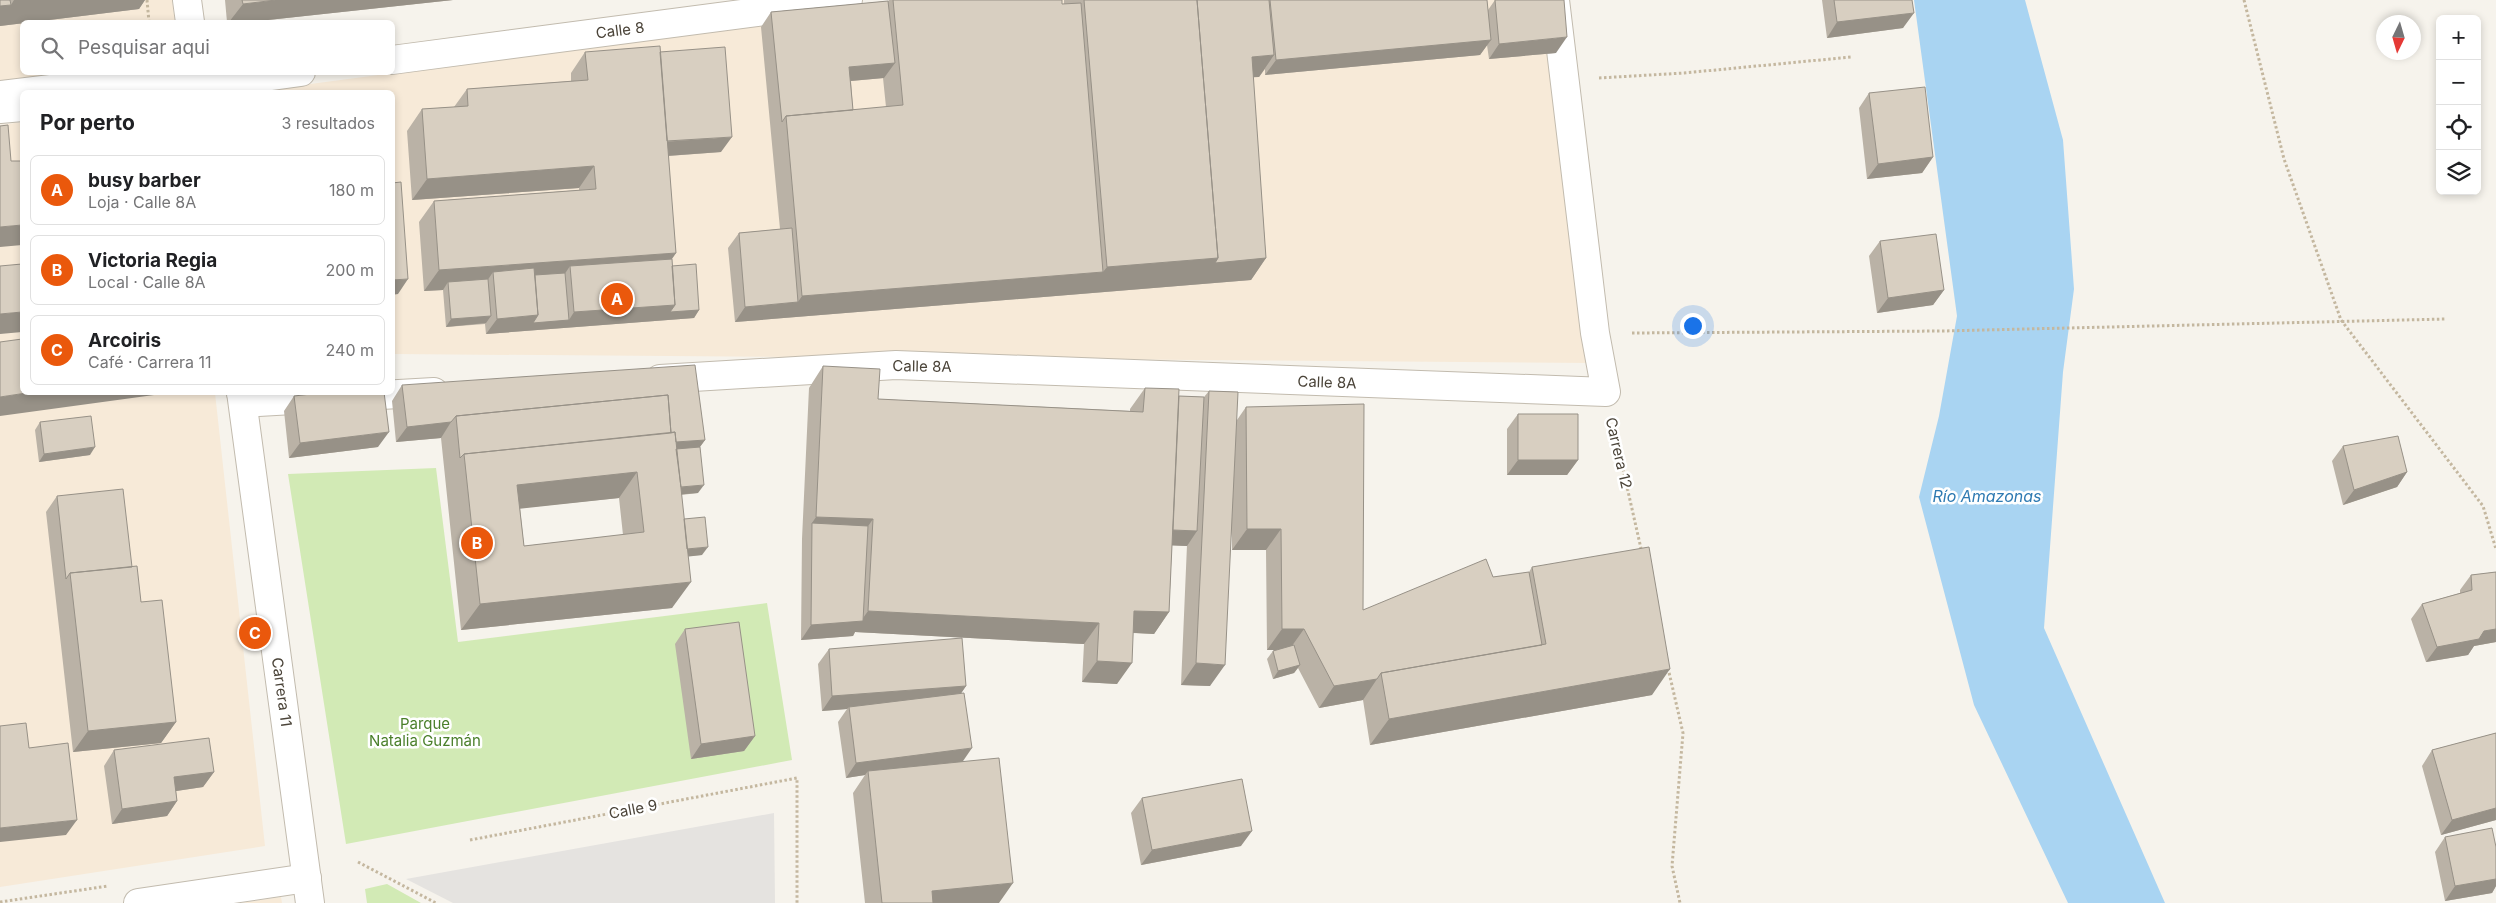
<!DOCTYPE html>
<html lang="pt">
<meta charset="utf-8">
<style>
:root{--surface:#fff;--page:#f6f6f6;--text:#202124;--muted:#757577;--line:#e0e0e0;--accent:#ea580c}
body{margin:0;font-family:Inter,sans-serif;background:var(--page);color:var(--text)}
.controls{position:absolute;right:15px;top:15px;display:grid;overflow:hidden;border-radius:8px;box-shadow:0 2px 8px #0003}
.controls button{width:45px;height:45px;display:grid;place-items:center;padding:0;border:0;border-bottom:1px solid var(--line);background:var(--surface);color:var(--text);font:25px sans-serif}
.compass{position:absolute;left:2376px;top:15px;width:45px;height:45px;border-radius:50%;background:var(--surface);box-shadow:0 2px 8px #0003;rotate:185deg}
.you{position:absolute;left:1692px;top:325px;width:18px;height:18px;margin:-12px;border:4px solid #fff;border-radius:50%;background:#1a73e8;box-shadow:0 0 0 8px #1a73e833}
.badge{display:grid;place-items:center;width:32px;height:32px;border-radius:50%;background:var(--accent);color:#fff;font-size:16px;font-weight:700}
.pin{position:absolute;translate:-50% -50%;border:2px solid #fff;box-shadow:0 1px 5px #0006}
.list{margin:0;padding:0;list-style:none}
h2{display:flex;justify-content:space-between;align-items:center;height:65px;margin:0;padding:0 20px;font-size:21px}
h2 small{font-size:16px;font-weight:400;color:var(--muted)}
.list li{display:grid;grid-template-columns:32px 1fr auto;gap:15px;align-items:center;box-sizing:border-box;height:70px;margin:0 10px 10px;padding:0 10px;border:1px solid var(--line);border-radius:8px}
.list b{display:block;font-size:19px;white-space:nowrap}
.list p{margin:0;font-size:16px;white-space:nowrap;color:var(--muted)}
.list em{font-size:16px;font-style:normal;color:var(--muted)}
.icon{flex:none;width:28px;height:28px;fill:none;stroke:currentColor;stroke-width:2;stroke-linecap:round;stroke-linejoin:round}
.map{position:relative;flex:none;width:2496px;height:903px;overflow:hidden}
.search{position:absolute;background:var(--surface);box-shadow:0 2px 8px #0003;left:20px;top:20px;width:375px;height:55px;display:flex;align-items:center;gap:12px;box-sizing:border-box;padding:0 18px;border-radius:8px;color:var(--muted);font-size:19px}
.panel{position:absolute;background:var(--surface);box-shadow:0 2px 8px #0003;left:20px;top:90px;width:375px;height:305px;border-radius:8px}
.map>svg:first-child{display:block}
.commercial{fill:#f7ead8}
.green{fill:#d2eab5}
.parking{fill:#e5e3e0}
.water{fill:#a9d4f2}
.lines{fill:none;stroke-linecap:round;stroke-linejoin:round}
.pedestrian-casing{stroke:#c2bbae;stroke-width:30}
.minor-casing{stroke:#c2bbae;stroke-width:30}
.tertiary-casing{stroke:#c2bbae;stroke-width:30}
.path{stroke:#c4b79f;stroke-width:3;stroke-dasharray:2.5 2.5;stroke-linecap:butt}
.pedestrian{stroke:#fff;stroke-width:28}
.minor{stroke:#fff;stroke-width:28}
.tertiary{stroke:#fff;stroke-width:28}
.wall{fill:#bab2a6;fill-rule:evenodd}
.shaded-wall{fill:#979187}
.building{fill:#d8cfc1;stroke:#979187;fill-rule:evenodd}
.labels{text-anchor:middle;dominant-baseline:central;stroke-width:5;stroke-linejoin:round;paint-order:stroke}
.street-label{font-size:15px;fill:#4b4439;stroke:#fff}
.park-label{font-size:15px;fill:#4a7f2a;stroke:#fff}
.water-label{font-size:16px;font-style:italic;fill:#2e7ab2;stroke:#fff}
</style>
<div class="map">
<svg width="2496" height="903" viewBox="0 0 2496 903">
<rect width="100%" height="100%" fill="#f6f3ec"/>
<path class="commercial" d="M0 0H172L175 22H22V72L171 73 0 89Z
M943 0H1554L1592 363 393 354 392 92H251Z
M22 122V392L215 393 265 846 0 887V125Z
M281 897 282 903H241Z"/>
<path class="green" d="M436 468 458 642 767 603 792 760 346 844 288 474Z
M387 884 421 903H367L365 889Z"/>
<path class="parking" d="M774 813 775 903H453L406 879Z"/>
<path class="water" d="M1914 0H2025L2063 140 2074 289 2063 372 2044 628 2165 903H2068L1974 705 1919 497 1939 416 1957 316Z"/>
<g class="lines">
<g class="pedestrian-casing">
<path id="pedestrian" d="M0 95 191 72"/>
</g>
<g class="minor-casing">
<path id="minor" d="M392 60 848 0
M153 92 301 72
M0 109 22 107
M660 379 896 365 1606 392 1595 333 1555 0
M241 393 258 402 434 392
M138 903 307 878"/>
</g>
<g class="tertiary-casing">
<path id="tertiary" d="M187 0 190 22
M194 72 197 92
M241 392 310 903"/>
</g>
<path class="path" d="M147 0 149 22
M2244 0 2284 159 2341 320 2483 506 2496 549
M1599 78 1684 73 1851 57
M1632 333 1942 331 2446 319
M1613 425 1642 553
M1668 668 1683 733 1672 866 1680 903
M470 840 797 778V903
M358 862 436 903
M0 902 108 886"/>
<use href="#pedestrian" class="pedestrian"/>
<use href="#minor" class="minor"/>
<use href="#tertiary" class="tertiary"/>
</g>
<path class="wall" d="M0 0H145L139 9 0 26Z
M225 0H453L250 22H227Z
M889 0H1062V4H1064V0H1487L1488 10 1495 0 1556 53 1489 59 1487 45 1480 55 1265 75V69L1259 77H1253L1266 258 1251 280 735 322 728 248 739 233 780 229 761 27 771 12 888 1ZM883 78 886 107 853 110 851 81Z
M1822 0H1912L1903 28 1827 38Z
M585 52H660L721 152 668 156 676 253 672 259V266L699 310 694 318 486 334 485 324 446 327 443 290 424 291 419 222 434 201 579 190V188L412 200 407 131 422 109 454 107 467 89 571 81V73Z
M1869 93 1933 157 1922 173 1867 179 1859 108Z
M1880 241 1944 290 1933 305 1877 313 1869 256Z
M823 366 878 399 1130 411V409L1145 388 1179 396 1204 397 1209 391 1237 420 1246 407 1363 610 1493 577 1529 572 1532 567 1652 695 1370 745 1363 700 1319 708 1298 668 1294 673 1273 679 1267 659 1273 651 1276 650H1267L1266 550H1232V530L1210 686 1181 685 1187 545V546L1172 545 1169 612 1154 634 1133 633 1117 684 1082 682 1084 644 855 632 853 636 801 640 802 539 809 388Z
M402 385 705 440 700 447 698 493 681 495 684 519 702 555 688 556 672 608 461 630 441 438 396 442 392 401ZM619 498 623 535 524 546 520 508Z
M294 396 378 447 289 458 284 411Z
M1518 414 1578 460 1567 475H1507V429Z
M40 422 90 455 39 462 35 430Z
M2343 446 2407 472 2397 487 2343 505 2332 461Z
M57 496 132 567 141 602 176 722 161 743 73 752 46 512Z
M2496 572V642L2474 646 2468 655 2426 662 2411 619 2422 604 2460 593V590L2471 575Z
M685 629 755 736 744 751 691 759 675 644Z
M829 649 966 686 961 693 962 762 999 903H865L853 793 865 775 846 778 838 722 847 709 822 711 818 664Z
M2496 733V820L2441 835 2422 766 2432 750Z
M114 750 214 772 203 787 176 791 177 801 167 816 112 824 104 766Z
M1142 798 1241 846 1141 865 1131 813Z
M2445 837 2496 879V886L2492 893 2445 901 2435 852Z"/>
<path class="shaded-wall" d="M14 0H145L139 9 0 26V6L11 5Z
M276 0H453L250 22H229L243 4Z
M1914 13 1903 28 1827 38 1837 22Z
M1567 37 1556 53 1489 59 1499 44Z
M1491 40 1480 55 1265 75 1276 60Z
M1274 55 1259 77 1237 78 1252 57Z
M895 63 884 78 839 82 849 67Z
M732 137 721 152 652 157 663 142Z
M1933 157 1922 173 1867 179 1878 164Z
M594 166 579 188 412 200 427 179Z
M22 225V245L0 247V227Z
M676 253 661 274 570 266 560 281 493 272 483 287 448 282 443 290 424 291 439 270Z
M1218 258H1266L1251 280 735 322 745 307 798 302 802 296 1103 272 1107 267Z
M408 279 398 294 392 295V280Z
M1944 290 1933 305 1877 313 1888 298Z
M675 305 699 310 694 318 486 334 497 319 538 315 569 320 574 312Z
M22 312V332L0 334V314Z
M491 316 486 323 446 327 451 319Z
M33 392H176L0 416V397Z
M451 422 441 438 396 442 407 427Z
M389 432 378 447 289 458 300 443Z
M705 440 694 455 464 458Z
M95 447 90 455 39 462 44 454Z
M1518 460H1578L1567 475H1507Z
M637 472 619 498 499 511 517 485Z
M2407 472 2397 487 2343 505 2354 490Z
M704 485 698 493 661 496 666 489Z
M816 517 873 519 858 541 812 523Z
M1247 529H1281L1266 550H1232Z
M1169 530 1197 531 1187 546 1158 545Z
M708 547 702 555 667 559 673 551Z
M691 582 672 608 461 630 480 604Z
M868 611 1099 623 1084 644 855 632 853 636 801 640 811 625 861 621Z
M1134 611 1169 612 1154 634 1119 632Z
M1282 629H1304L1289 650H1267Z
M2496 629V642L2474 646 2468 655 2426 662 2437 647 2484 631Z
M1097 661 1132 663 1117 684 1082 682Z
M1196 663 1225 665 1210 686 1181 685Z
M1300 665 1294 673 1273 679 1278 671Z
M1670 669 1652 695 1370 745 1389 719Z
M1377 679 1363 700 1319 708 1334 686Z
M966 686 956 701 849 707 847 709 822 711 832 696Z
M176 722 161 743 73 752 88 731Z
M755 736 744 751 691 759 701 744Z
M972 748 961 764 868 771 865 775 846 778 856 763Z
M214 772 203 787 163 793 174 777Z
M177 801 167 816 112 824 122 809Z
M2496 808V820L2441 835 2452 820Z
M77 820 66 835 0 842V828Z
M1252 831 1241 846 1141 865 1152 850Z
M2496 879V886L2492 893 2445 901 2455 886Z
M1013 883 999 903H924L932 891Z"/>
<path class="building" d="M0 0H10L11 5 0 6Z
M242 0H276L243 4Z
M893 0H1062V4L1081 3 1103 272 802 296 786 116 903 105Z
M1084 0H1197L1218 258 1107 267Z
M1197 0H1269L1274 55 1252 57 1266 258 1215 263 1218 258Z
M1270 0H1487L1491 40 1276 60Z
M1495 0H1564L1567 37 1499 44Z
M1834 0H1912L1914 13 1837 22Z
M888 1 895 63 849 67 853 110 786 116 782 122 771 12Z
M660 46 676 253 439 270 434 201 596 189 594 166 427 179 422 109 468 106 467 89 588 80 585 52Z
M725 47 732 137 667 141 660 52Z
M1925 87 1933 157 1878 164 1869 93Z
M8 125 11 161H22V225L0 227V126Z
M392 156 394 169H392Z
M401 182 408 279 392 280V183Z
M792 228 798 302 745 307 739 233Z
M1936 234 1944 290 1888 298 1880 241Z
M672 259 675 305 574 312 570 266Z
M22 264V312L0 314V266Z
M696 264 699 310 670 312 675 305 672 266Z
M534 268 538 315 497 319 493 272Z
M565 273 569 320 533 323 538 315 535 275Z
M488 279 491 316 451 319 448 282Z
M22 339V392H33L0 397V342Z
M695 365 705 440 676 442 675 432 671 433 668 395 456 416 451 422 407 427 402 385Z
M823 366 880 369 878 399 1143 412 1145 388 1179 389 1169 612 1134 611 1132 663 1097 661 1099 623 868 611 873 519 816 517Z
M1209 391 1238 392 1225 665 1196 663Z
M328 392H384L389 432 300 443 294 396Z
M668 395 671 433 464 454 460 458 456 416Z
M1179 396 1204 397 1197 531 1173 530Z
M1364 404 1363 610 1486 559 1493 577 1529 572 1542 645 1381 673 1377 679 1334 686 1304 629H1282L1281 529H1247L1246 407Z
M1518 414H1578V460H1518Z
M91 416 95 447 44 454 40 422Z
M675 432 691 582 480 604 464 454ZM637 472 644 532 524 546 517 485Z
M2398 436 2407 472 2354 490 2343 446Z
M700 447 704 485 681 487 676 449Z
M123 489 132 567 70 573 66 579 57 496Z
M705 517 708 547 687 549 684 519Z
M812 523 868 526 863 621 811 625Z
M1649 547 1670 669 1389 719 1381 673 1546 644 1532 567Z
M137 566 141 602 162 600 176 722 88 731 70 573Z
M2496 572V629L2484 631 2479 639 2437 647 2422 604 2472 590 2471 575Z
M739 622 755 736 701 744 685 629Z
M962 638 966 686 832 696 829 649Z
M1294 645 1300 665 1278 671 1273 651Z
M964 693 972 748 856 763 849 707Z
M26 723 29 748 68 743 77 820 0 828V726Z
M2496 733V808L2452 820 2432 750Z
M209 738 214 772 174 777 177 801 122 809 114 750Z
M999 758 1013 883 932 891 933 903H882L868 771Z
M1242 779 1252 831 1152 850 1142 798Z
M2492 828 2496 847V879L2455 886 2445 837Z"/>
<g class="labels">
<g class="street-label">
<text transform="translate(620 30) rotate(-7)">Calle 8</text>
<text transform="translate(922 366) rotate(1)">Calle 8A</text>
<text transform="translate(1327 382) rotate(2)">Calle 8A</text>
<text transform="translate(1619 453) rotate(77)">Carrera 12</text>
<text transform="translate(282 692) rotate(82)">Carrera 11</text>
<text transform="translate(633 809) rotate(-11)">Calle 9</text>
</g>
<g class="park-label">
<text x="425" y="723">Parque<tspan x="425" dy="17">Natalia Guzmán</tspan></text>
</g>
<g class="water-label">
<text x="1987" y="496">Río Amazonas</text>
</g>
</g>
</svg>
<div class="controls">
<button>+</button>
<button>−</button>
<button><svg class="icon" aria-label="locate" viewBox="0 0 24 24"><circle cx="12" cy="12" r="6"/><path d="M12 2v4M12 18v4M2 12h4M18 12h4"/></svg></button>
<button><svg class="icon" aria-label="layers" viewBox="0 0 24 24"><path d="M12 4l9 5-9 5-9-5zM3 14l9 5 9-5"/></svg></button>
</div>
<svg class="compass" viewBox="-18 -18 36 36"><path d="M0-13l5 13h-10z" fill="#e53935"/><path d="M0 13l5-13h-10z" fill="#757577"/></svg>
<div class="you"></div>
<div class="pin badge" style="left:617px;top:299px">A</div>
<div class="pin badge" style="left:477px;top:543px">B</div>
<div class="pin badge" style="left:255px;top:633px">C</div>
<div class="search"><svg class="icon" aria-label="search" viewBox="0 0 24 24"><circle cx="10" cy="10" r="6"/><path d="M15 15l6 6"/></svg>Pesquisar aqui</div>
<section class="panel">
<h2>Por perto<small>3 resultados</small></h2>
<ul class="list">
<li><span class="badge">A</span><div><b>busy barber</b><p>Loja · Calle 8A</p></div><em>180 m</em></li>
<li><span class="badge">B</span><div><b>Victoria Regia</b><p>Local · Calle 8A</p></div><em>200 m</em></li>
<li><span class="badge">C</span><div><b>Arcoiris</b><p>Café · Carrera 11</p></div><em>240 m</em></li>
</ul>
</section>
</div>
